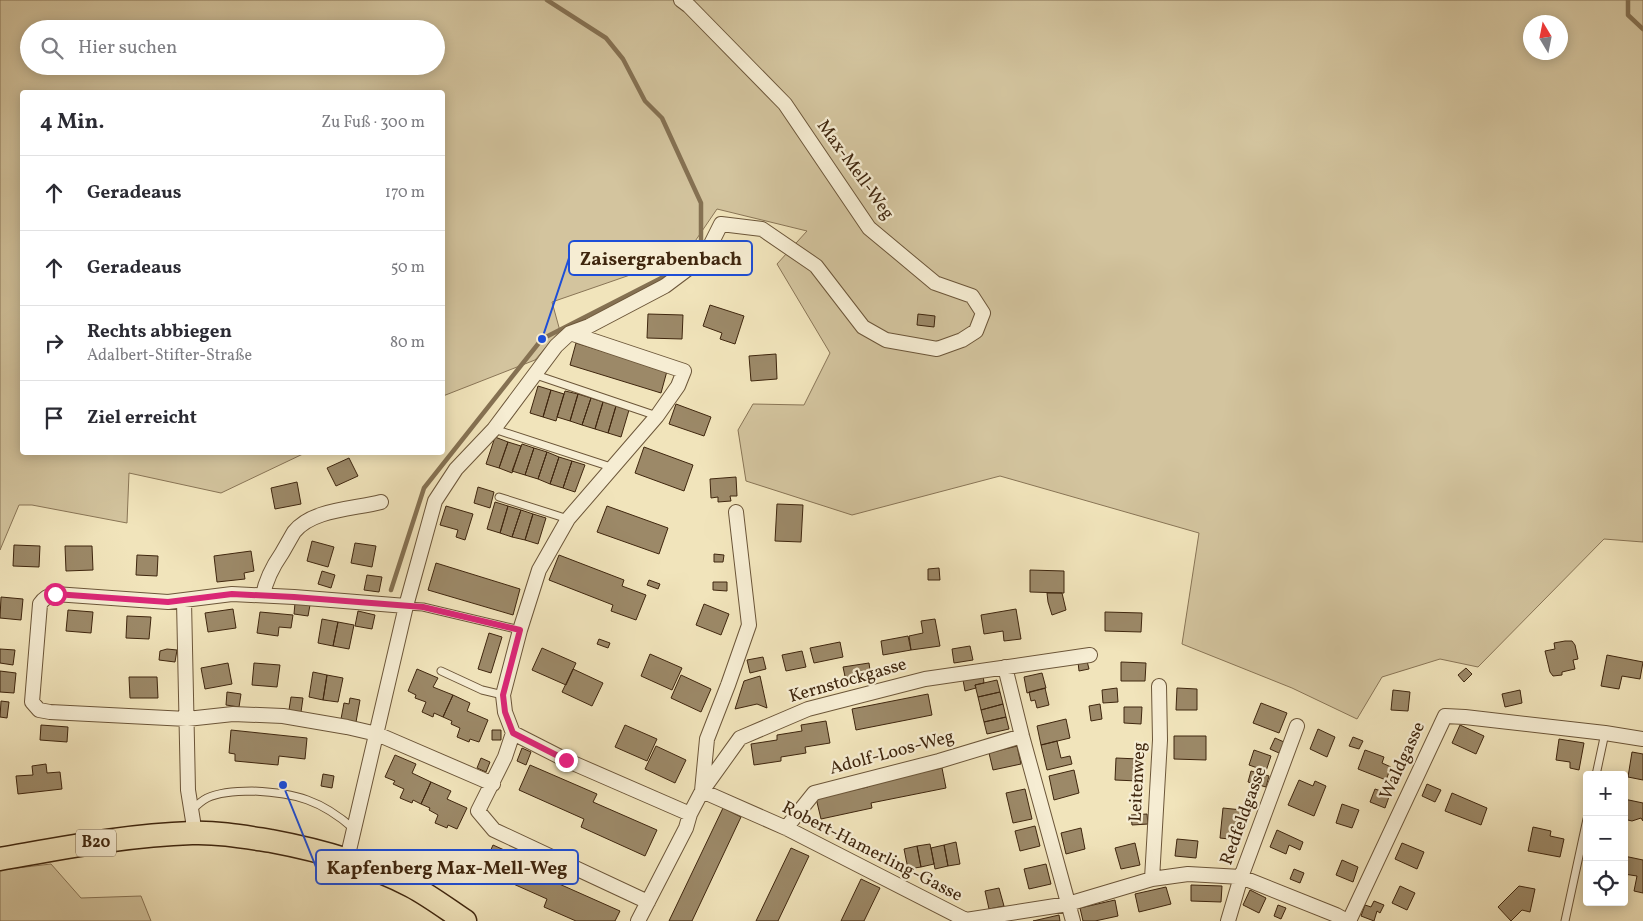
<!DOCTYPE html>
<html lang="de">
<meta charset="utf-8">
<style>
:root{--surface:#fff;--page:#f7f7f7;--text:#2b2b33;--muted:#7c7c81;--line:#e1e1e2}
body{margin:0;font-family:Vollkorn,serif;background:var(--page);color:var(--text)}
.controls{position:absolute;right:15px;bottom:15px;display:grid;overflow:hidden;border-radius:5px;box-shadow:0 2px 12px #0003}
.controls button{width:45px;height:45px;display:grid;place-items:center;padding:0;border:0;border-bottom:1px solid var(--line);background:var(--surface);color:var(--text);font:25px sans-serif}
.compass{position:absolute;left:1523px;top:15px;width:45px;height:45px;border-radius:50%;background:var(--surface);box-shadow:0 2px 12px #0003;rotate:350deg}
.stop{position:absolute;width:15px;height:15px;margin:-11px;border:4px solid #db2777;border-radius:50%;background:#fff}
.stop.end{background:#db2777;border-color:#fff;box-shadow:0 1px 5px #0008}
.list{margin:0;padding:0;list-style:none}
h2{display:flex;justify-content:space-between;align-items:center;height:65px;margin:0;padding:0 20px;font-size:21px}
h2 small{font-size:16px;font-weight:400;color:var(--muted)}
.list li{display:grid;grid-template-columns:32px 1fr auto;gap:15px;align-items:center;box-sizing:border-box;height:75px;padding:0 20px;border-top:1px solid var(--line)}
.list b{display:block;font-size:19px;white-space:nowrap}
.list p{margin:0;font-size:16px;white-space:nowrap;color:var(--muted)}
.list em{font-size:16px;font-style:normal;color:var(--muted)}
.icon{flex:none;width:28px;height:28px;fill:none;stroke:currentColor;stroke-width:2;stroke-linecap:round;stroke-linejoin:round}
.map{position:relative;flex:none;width:1643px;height:921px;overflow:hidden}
.search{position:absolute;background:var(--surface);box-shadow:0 2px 12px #0003;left:20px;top:20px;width:425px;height:55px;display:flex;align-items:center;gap:12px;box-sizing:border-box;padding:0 18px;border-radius:28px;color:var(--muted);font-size:19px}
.panel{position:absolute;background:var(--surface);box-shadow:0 2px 12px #0003;left:20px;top:90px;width:425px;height:365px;border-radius:5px}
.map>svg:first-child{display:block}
.green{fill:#d3c49e;stroke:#897556;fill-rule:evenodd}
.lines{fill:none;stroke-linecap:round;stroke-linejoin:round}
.stream{stroke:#857152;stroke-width:4.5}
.building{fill:#9c8968;stroke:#3f260e}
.service-casing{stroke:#6c5639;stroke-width:9}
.minor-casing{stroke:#6c5639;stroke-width:16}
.primary-casing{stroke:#3f260e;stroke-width:25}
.service{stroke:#f6edd3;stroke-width:7}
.minor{stroke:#f6edd3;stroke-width:14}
.primary{stroke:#f1e4bb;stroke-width:22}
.route{stroke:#db2777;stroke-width:6}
.labels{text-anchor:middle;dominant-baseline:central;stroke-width:4.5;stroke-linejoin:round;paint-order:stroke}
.shield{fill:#f6edd3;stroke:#766249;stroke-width:1}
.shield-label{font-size:16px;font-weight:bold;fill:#3f260e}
.street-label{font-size:18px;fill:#3f260e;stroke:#f6edd3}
.leader{fill:none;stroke:#1d4ed8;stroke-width:2}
.callout-dot{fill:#1d4ed8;stroke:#f6edd3;stroke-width:2}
.callout{fill:#f6edd3;stroke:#1d4ed8;stroke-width:2}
.callout-label{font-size:19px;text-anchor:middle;font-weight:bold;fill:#3f260e}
</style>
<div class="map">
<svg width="1643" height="921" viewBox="0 0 1643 921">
<rect width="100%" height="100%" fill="#f1e4bb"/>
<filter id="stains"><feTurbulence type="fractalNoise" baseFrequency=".004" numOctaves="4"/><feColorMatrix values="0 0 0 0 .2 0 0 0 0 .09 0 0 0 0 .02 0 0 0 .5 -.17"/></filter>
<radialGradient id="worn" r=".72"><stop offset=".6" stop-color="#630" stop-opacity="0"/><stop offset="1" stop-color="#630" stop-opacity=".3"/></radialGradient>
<path class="green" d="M0 0H1643V542L1604 539 1478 667 1440 659 1382 677 1357 719 1292 688 1182 644 1199 533 1000 476 852 515 746 481 738 430 753 404 804 405 830 353 777 264 807 231 717 209 685 256 552 302 560 331 535 360 443 396 442 92H22V452L305 453 221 493 129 473 127 523 32 505H19L0 550ZM1530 22H1560V52H1530ZM29 29H436V66H29Z
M51 864 81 898 141 896 151 921H0V870Z"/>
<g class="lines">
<path class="stream" d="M547 0 606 38 623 59 645 101 662 118 701 203V241L685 264
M1628 0V15L1643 29
M391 590 424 488 542 339 675 271"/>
</g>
<path class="building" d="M710 305 744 316 735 344 720 339 722 333 703 326Z
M648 314 683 315 682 339 647 338Z
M918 314 935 316 934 327 917 325Z
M576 343 667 371 661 393 570 365Z
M776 354 777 379 751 381 749 356Z
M538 386 551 390 543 417 530 413Z
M551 390 564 394 556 421 543 417Z
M565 391 578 394 570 421 557 417Z
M578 394 591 398 582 425 570 421Z
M591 398 603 402 595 429 582 425Z
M603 402 616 406 608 433 595 429Z
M676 404 711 417 704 436 669 424Z
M616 406 629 410 621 437 608 433Z
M495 437 508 442 499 468 486 464Z
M508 442 521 446 512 473 499 468Z
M522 444 534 448 525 475 512 471Z
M644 447 693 465 684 491 635 473Z
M534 448 547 452 538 479 525 475Z
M547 452 559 457 550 484 538 479Z
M559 457 572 461 563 488 550 484Z
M349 458 358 476 336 486 327 468Z
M572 461 585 465 575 492 563 488Z
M736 477 737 496H730L731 501 718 502V497L711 498 710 479Z
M297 482 301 504 275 509 271 488Z
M478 487 494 492 490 508 474 503Z
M495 502 508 506 500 533 487 529Z
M777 504 803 505 801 542 775 541Z
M446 506 473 514 465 540 456 537 458 530 440 525Z
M508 506 521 510 512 537 500 533Z
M607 506 668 528 659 554 597 532Z
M521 510 533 514 525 540 512 537Z
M533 514 546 518 538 544 525 540Z
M312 541 334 547 328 567 307 561Z
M355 543 376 546 372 567 351 563Z
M14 545 40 546 39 567 13 566Z
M65 546H92L93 570 66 571Z
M251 551 254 571 244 573 245 579 217 582 214 556Z
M714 554 724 555 723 562H714Z
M137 555 158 556 157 576 136 575Z
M559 555 624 580 622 586 646 595 636 620 611 611 613 605 549 580Z
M436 563 520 589 513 615 428 590Z
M939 568 940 580H928V569Z
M1030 570 1064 571V593L1030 592Z
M322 571 335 575 331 588 318 584Z
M367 575 382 577 379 592 364 590Z
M649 580 660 584 658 589 647 585Z
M713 582H727V591L713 590Z
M1047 593H1062L1066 610 1052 615 1048 602Z
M1 597 23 599 21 620 0 618Z
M295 603 310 605 308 616 294 614Z
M704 604 729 614 721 635 696 625Z
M233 609 236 628 208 632 205 613Z
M1016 609 1021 639 1004 641 1003 631 984 634 981 615Z
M68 610 93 612 91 633 66 631Z
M358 611 375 615 372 629 355 626Z
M260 612 293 615 291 628 279 627 278 636 257 633Z
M1105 612 1142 613 1141 632 1105 631Z
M127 616 151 617 149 639 126 638Z
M322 619 338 622 333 646 318 643Z
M935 619 940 646 911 650 909 636 923 633 921 621Z
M338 622 354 625 349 649 333 646Z
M489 633 502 637 491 673 478 669Z
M908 636 911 650 883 655 881 641Z
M599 639 610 643 608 648 597 644Z
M1565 641H1572L1575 645 1578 659 1573 660 1575 669 1562 672V675L1553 676 1550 672 1545 651 1555 649 1554 643Z
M840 642 843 657 814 663 810 648Z
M970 646 973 660 954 663 952 649Z
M542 648 576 663 566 685 532 670Z
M0 649 15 650 13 665 0 663Z
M167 649 177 650 175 662 159 660 160 651Z
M802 651 806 667 786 671 782 655Z
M650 654 682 668 672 690 641 676Z
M1607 655 1643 662 1640 679 1622 676 1619 689 1601 686Z
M763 657 766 669 750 673 747 660Z
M1087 661 1089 669 1079 671 1078 662Z
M1121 662 1146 663 1145 681H1121Z
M228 663 232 684 205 689 201 668Z
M254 663 280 665 277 687 252 685Z
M869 663 871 677 846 681 843 667Z
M1466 668 1472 674 1464 682 1458 675Z
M417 669 438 678 433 687 453 695 443 717 434 713 433 717 422 712 426 702 415 698 416 695 408 691Z
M573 669 603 683 592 706 562 692Z
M0 671 16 673 14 693 0 692Z
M313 672 327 675 323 700 309 697Z
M1042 673 1046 688 1027 693 1024 677Z
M327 675 343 678 338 702 323 700Z
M681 675 711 689 701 712 671 698Z
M983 675 984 683 975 685 976 688 965 691 963 680Z
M760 676 767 708 757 704 735 709 744 681Z
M129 677H157L158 698H130Z
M997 680 1000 692 978 697 975 685Z
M1045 688 1049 705 1037 708 1035 700 1031 701 1029 692Z
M1117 688 1118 702 1103 703 1102 690Z
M1177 688 1197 689V710H1176Z
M1393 690 1410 692 1408 711 1391 710Z
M1520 690 1522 703 1505 707 1502 694Z
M227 692 241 694 239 707 226 705Z
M1000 692 1003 704 981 710 978 697Z
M928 694 932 715 856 730 852 709Z
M453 695 470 703 467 711 488 720 479 742 470 739 469 742 457 737 460 728 451 724 452 721 443 717Z
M291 697 303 698 301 712 289 710Z
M350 698 360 700 356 722 341 719 344 703 349 704Z
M1 701 9 702 7 718 0 717Z
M1261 703 1287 713 1279 733 1253 723Z
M1003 704 1006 717 984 722 981 710Z
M1100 704 1102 719 1091 721 1089 706Z
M1124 707H1142L1141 724 1124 723Z
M1006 717 1009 729 987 734 984 722Z
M1066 719 1070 738 1041 745 1037 726Z
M826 721 830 743 805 747 806 753 781 757V761L754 765 751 744 777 740V735L802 731 801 725Z
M41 725 68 727 67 742 40 740Z
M625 725 657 739 647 761 615 747Z
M1460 725 1484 736 1476 754 1452 743Z
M1318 729 1335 737 1327 757 1310 749Z
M231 730 307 738 305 759 279 756 278 765 235 761V754L229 753Z
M492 730H501V740H492Z
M1174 736H1206V760L1174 759Z
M1353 737 1363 741 1359 749 1349 746Z
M1275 738 1284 742 1279 753 1270 749Z
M1559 739 1584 743 1579 770 1570 768V762L1556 760Z
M1057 741 1061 758 1070 756 1072 764 1047 770 1041 745Z
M656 746 686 760 675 783 645 769Z
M1017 746 1021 764 993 770 989 753Z
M522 748 531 752 526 765 517 761Z
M1254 750 1271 756 1266 771 1249 765Z
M1365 750 1384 757 1382 763 1391 767 1386 780 1358 769Z
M1632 752 1643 754V780L1628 777Z
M395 755 416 764 412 773 431 782 421 804 413 800 412 803 400 798 404 789 393 784 395 781 385 777Z
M481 758 490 762 486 772 477 768Z
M1116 758 1139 759 1138 781 1115 780Z
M46 764 47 773 60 772 62 789 18 794 16 776 33 775 32 766Z
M530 765 597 794 593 802 657 830 645 856 581 827 584 819 519 790Z
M942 768 946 788 871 803 872 808 821 819 816 798 868 787 867 784Z
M1074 770 1079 793 1054 800 1049 776Z
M1251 771 1269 776 1266 787 1248 782Z
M323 774 334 776 332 788 321 786Z
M1299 780 1313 786 1315 781 1326 786 1314 816 1288 805Z
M431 782 451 791 447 799 467 808 457 829 448 825 447 828 435 823 438 815 429 810 430 808 421 804Z
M1427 784 1441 790 1435 802 1422 796Z
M1025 789 1032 819 1013 823 1006 793Z
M1375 789 1390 794 1385 808 1370 802Z
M1452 793 1487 808 1481 825 1445 811Z
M1624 799 1643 803V821L1641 818 1632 821 1624 819Z
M1342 804 1359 810 1352 828 1336 823Z
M723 808 741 817 692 921H669Z
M1223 808 1242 810 1238 840 1220 838Z
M1147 814 1148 824 1132 825 1131 815Z
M1035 826 1040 846 1020 851 1015 831Z
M1533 827 1551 831 1550 836 1564 839 1560 857 1528 851Z
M1081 828 1085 849 1066 854 1061 833Z
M1277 830 1303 842 1300 850 1289 845 1286 854 1270 847Z
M1177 839 1198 841 1196 858 1175 856Z
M956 842 960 864 948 866 944 845Z
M1135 843 1140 865 1121 869 1115 848Z
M1402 843 1424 852 1417 869 1395 859Z
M930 844 934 864 921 867 917 846Z
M493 845 560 875 557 883 620 911 615 921H576L544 907 547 899 482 870Z
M944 845 948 866 935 869 931 848Z
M917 846 921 867 908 869 904 849Z
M791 848 809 856 778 921H756Z
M1624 856 1643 860V893L1634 891 1637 876 1624 874Z
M1342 860 1358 867 1353 882 1336 875Z
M1046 864 1051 884 1029 889 1024 869Z
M1294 869 1304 873 1300 883 1290 879Z
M861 879 880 888 864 921H841Z
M1191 885 1222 886 1221 902 1191 901Z
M1400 886 1415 893 1407 910 1392 903Z
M1519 886 1535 889 1530 912 1522 910 1511 921 1498 907Z
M1166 887 1171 904 1139 912 1135 894Z
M999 888 1004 906 989 909 985 891Z
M1250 890 1266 898 1259 913 1243 905Z
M1115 900 1118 916 1095 921H1083L1080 908Z
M1374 901 1384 905 1380 913 1377 911 1374 921 1361 916 1365 905 1371 907Z
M1278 905 1286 908 1281 919 1274 916Z
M1059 915 1060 921H1033Z"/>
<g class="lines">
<g class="service-casing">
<path id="service" d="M536 375 657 416
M494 429 611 467
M499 497 568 519
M406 606 423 607 520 630
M441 671 482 690 503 695
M1596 775 1605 733
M192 810C196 806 201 801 207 798 220 792 238 791 252 791 296 793 321 800 354 829
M1565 921 1587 819"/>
</g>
<g class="minor-casing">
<path id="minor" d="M570 333 684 371 678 386 657 416 568 519 539 570 520 630 503 695 505 712 513 733 566 760 690 814
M263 595C266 579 273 566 282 553 286 546 290 539 294 532 312 509 355 509 381 502
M184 601 188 790 193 821V833
M406 606 294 597 232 594 168 602 55 594C48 596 44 598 40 604L32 702 39 710 50 712 187 719 233 714 283 716 347 727 377 734 493 784
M1090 655 925 679 808 709 740 738 702 791 786 828 966 920 1068 904 1152 879 1188 874 1241 877 1336 915 1347 921
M1005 667 1022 736 1073 921
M513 733 505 757 478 811 494 830 648 902
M786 828 814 793 939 761 1022 736
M347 859 406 606 435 501 456 469 494 429 556 346 570 333 589 326 665 286 705 256 721 224 762 229 816 266 863 327 886 340 937 349 962 340 976 331 983 313 972 296 935 283 869 228 785 104 689 6 681 0
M1152 879 1160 740 1159 686
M638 921 686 828 690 814 702 791 707 739 728 685 749 625 736 512
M1228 921 1241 877 1297 726
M1349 921 1445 716 1465 717 1605 733 1643 739"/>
</g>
<g class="primary-casing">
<path id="primary" d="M0 859C63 848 127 835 192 833 218 832 245 837 271 841 319 850 367 863 411 886 430 896 447 909 465 921"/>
</g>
<use href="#service" class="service"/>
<use href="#minor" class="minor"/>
<use href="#primary" class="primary"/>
</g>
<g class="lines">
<path class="route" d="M55 594 168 602 232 594 294 597 423 607 520 630 503 695 505 712 513 733 566 760"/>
</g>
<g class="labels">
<rect class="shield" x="76" y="829.5" width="40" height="27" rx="4"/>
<g class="shield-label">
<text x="96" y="843">B20</text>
</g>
<g class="street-label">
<text transform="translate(855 170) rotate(54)">Max-Mell-Weg</text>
<text transform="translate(848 681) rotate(-16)">Kernstockgasse</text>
<text transform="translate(892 753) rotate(-15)">Adolf-Loos-Weg</text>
<text transform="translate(1403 761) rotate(-65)">Waldgasse</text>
<text transform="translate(1138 782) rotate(-87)">Leitenweg</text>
<text transform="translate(1244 816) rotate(-70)">Redfeldgasse</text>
<text transform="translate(872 852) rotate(27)">Robert-Hamerling-Gasse</text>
</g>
</g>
<path class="leader" d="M542 339L569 258M283 785L316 867"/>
<g class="callout-dot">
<circle cx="542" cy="339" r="5"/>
<circle cx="283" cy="785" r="5"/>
</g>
<g class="callout">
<rect x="569" y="241" width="183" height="34" rx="5"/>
<rect x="316" y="850" width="262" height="34" rx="5"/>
</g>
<g class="callout-label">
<text x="661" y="265">Zaisergrabenbach</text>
<text x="447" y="874">Kapfenberg Max-Mell-Weg</text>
</g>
<rect width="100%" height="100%" filter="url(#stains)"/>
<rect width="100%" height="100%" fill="url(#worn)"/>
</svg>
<div class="controls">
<button>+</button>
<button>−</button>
<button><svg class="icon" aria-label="locate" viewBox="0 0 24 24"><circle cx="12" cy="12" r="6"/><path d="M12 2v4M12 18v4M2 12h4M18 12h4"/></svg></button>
</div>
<svg class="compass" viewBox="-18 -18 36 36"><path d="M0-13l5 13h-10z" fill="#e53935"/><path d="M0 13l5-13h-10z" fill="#7c7c81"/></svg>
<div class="stop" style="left:55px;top:594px"></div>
<div class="stop end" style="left:566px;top:760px"></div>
<div class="search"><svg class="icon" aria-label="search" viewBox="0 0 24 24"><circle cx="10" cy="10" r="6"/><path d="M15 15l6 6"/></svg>Hier suchen</div>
<section class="panel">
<h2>4 Min.<small>Zu Fuß · 300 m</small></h2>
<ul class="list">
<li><svg class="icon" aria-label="ahead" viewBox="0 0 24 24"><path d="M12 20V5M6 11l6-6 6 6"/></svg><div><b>Geradeaus</b></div><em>170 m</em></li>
<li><svg class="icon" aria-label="ahead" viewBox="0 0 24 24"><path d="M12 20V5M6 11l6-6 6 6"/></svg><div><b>Geradeaus</b></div><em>50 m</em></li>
<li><svg class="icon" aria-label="right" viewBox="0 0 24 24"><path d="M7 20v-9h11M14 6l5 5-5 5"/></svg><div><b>Rechts abbiegen</b><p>Adalbert-Stifter-Straße</p></div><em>80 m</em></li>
<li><svg class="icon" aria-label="arrive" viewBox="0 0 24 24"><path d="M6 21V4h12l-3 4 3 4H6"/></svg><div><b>Ziel erreicht</b></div></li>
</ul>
</section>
</div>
